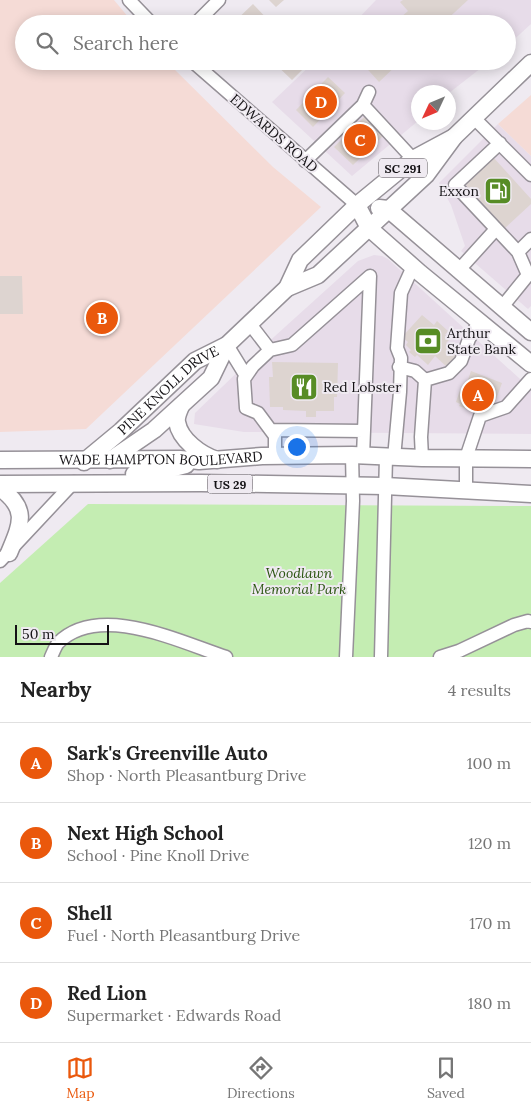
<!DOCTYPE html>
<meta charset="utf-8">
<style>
:root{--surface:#fff;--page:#f2f2f2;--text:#222;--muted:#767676;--line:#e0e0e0;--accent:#ea580c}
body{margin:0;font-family:Lora,serif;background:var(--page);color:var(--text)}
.compass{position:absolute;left:411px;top:85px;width:45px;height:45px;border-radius:50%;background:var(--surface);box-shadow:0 2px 12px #0003;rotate:226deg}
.scale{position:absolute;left:15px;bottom:12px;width:94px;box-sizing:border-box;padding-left:5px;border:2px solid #141215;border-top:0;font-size:14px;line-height:18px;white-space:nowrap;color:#141215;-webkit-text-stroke:4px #efeaf1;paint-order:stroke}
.you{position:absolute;left:296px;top:446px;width:18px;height:18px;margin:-12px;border:4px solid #fff;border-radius:50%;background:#1a73e8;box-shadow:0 0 0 8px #1a73e833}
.badge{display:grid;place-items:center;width:32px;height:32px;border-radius:50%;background:var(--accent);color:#fff;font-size:16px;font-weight:700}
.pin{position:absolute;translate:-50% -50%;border:2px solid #fff;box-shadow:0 1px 5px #0006}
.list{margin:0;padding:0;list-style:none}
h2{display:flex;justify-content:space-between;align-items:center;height:65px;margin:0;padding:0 20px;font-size:21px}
h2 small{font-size:16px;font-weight:400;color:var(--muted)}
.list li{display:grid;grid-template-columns:32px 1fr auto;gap:15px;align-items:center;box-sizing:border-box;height:80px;padding:0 20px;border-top:1px solid var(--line)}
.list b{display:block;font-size:19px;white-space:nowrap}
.list p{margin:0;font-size:16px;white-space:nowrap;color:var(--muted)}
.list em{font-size:16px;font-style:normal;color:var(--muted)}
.icon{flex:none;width:28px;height:28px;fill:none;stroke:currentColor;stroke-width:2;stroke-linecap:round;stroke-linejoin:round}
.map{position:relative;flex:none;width:531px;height:657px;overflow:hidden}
.search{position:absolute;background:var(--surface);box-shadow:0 2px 12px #0003;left:15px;right:15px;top:15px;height:55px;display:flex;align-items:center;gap:12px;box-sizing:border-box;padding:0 18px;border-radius:28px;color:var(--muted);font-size:19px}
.sheet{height:385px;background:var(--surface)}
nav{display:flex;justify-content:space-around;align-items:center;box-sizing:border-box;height:70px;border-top:1px solid var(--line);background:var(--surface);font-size:14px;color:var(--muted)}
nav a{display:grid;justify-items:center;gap:2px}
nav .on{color:var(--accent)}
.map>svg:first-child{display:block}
.built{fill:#e7dce9}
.education{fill:#f5dbd6}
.green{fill:#c4edb2}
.building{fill:#ddd4d0}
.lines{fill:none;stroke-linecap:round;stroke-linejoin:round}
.minor-casing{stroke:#969198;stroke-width:15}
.major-casing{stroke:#969198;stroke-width:19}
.minor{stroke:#fff;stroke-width:12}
.major{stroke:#fff;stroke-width:16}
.labels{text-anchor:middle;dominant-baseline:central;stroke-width:4;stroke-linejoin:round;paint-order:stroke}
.shield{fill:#efeaf1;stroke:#565357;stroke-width:1}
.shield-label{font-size:12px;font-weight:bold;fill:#141215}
.street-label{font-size:14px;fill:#141215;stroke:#efeaf1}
.poi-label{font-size:14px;fill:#141215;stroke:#efeaf1;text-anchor:start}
.park-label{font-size:14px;font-style:italic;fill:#2a5410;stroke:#efeaf1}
</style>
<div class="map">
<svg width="531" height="657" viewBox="0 0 531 657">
<rect width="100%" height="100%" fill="#efeaf1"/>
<path class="built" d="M376 0H531V24L507 46V24H353Z
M315 61H490L449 93 418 92V121L352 176 272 102Z
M498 124 531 156V306L528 309 461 251 465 246 451 205 439 183Z
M374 255 382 256 388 259 531 389V434L244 432 194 424 195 413 275 336 358 261Z"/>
<path class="education" d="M0 0H114L134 24H24V61H166L273 167 321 207 86 429 0 432Z
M531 95V156L498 124Z"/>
<path class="green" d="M88 504 531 506V657H0V583Z"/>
<path class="building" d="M269 0H284L276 7Z
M403 0H468L442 24H393L408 11 400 2Z
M253 4 272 24H232Z
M272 61H299L305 67 292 80Z
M360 61H401L379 82Z
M328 77 345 93 313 127 296 110Z
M367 114 386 133 353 165 334 147Z
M493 157 531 199V204L505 228 464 183Z
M0 276H22L23 314H0Z
M422 315 434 325 437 321 448 331 445 335 450 339 446 343 460 355 448 368 435 356 428 365 417 355 415 357 409 352 411 350 406 345 408 342 402 337Z
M272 362 338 363 337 397H334V411H316V417H306V411L283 410V407H270L269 377H273Z
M471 371 502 383 494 405 478 399 474 412 459 406 460 404 456 402 460 390 464 391Z"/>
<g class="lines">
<g class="minor-casing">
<path id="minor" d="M129 0 152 24
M195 24 219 0
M192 61 357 205
M363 105 413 159
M474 118 531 175
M500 143 455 185 518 252
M305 161 363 105 369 92
M458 271 496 229
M502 307 528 275 518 252 531 239
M250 324 270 350
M227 345 246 376
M399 367 415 371 425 380
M271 430 364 431
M275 456V436L258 413 246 408 244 379 253 366 270 350 292 345 370 276 363 456
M394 458 400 392 401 358 397 348 401 293 410 273 415 268
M422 458 421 437 425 380 449 373 461 361 469 339 479 322
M466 490V458L480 416 506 407 531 379
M0 561 74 482
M51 657C53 653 55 647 58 643 99 602 180 642 226 657
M346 657 353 501 352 455
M381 657 386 457
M440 657 459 651 514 625 528 621 531 622"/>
</g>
<g class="major-casing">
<g id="major">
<path d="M357 205 369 228 420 273 531 364"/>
<path d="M379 208 388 209 531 332"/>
<path d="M287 288 318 275 426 175 454 137 531 63"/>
<path d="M181 406C179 411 176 417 177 422 180 440 201 455 217 460"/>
<path id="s1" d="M0 460 180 459 199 461 262 456 352 455 422 458 531 459"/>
<path d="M110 460 154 430 211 378 227 345"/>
<path id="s2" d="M84 462 86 460 121 431 195 361 227 345 287 288 300 260 357 205 413 159 454 137"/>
<path d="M134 474 170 469 186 465"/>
<path d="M0 484 201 483 385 486 531 494"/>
<path d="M0 488C29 509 21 524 9 553"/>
</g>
</g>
<use href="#minor" class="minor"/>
<use href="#major" class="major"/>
</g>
<defs>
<g id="fuel-square" transform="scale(1.4375)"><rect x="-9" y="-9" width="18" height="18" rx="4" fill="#578c25" stroke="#efeaf1"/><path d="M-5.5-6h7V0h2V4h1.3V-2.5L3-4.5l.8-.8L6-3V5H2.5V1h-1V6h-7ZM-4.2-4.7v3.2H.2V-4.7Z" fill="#fff"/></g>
<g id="bank-square" transform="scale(1.4375)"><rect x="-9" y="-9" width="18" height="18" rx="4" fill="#578c25" stroke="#efeaf1"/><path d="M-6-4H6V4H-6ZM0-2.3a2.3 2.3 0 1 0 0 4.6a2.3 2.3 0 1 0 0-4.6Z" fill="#fff"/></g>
<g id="restaurant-square" transform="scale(1.4375)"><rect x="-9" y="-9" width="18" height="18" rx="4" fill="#578c25" stroke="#efeaf1"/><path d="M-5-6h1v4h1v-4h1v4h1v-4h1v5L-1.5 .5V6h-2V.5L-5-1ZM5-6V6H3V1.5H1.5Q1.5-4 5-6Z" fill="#fff"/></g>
</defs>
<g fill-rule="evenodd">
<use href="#fuel-square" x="498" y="191"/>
<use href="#bank-square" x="428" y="341"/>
<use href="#restaurant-square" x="304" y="387"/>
</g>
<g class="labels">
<g class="shield">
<rect x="379" y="158.5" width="48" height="19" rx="4"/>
<rect x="207.5" y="474.5" width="45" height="19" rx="4"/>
</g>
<g class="shield-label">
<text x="403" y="168">SC 291</text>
<text x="230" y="484">US 29</text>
</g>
<g class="street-label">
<text transform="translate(274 133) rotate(41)">EDWARDS ROAD</text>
<text stroke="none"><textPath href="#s2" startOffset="111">PINE KNOLL DRIVE</textPath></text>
<text stroke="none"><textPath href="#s1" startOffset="161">WADE HAMPTON BOULEVARD</textPath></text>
</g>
<g class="poi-label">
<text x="479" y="191" text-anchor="end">Exxon</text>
<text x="447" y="333">Arthur<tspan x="447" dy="16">State Bank</tspan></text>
<text x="323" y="387">Red Lobster</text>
</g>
<g class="park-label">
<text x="299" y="573">Woodlawn<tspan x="299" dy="16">Memorial Park</tspan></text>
</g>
</g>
</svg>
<svg class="compass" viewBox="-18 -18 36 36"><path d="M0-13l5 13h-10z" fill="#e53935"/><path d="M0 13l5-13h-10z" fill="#767676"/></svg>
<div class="scale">50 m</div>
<div class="you"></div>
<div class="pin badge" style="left:478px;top:395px">A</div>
<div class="pin badge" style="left:102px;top:318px">B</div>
<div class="pin badge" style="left:360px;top:140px">C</div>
<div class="pin badge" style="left:321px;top:102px">D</div>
<div class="search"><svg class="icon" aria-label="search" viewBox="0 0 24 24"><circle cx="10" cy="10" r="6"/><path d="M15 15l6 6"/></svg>Search here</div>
</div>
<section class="sheet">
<h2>Nearby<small>4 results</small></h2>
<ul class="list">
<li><span class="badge">A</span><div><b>Sark's Greenville Auto</b><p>Shop · North Pleasantburg Drive</p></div><em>100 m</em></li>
<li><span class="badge">B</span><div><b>Next High School</b><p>School · Pine Knoll Drive</p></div><em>120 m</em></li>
<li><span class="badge">C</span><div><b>Shell</b><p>Fuel · North Pleasantburg Drive</p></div><em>170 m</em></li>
<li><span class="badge">D</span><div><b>Red Lion</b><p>Supermarket · Edwards Road</p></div><em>180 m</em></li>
</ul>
</section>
<nav>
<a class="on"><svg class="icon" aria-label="map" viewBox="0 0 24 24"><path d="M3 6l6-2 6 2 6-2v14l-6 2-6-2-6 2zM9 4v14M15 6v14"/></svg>Map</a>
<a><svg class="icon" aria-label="directions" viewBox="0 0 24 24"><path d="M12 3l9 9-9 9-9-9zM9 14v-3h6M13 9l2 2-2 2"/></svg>Directions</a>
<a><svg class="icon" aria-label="saved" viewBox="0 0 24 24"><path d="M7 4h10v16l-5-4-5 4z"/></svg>Saved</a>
</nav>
